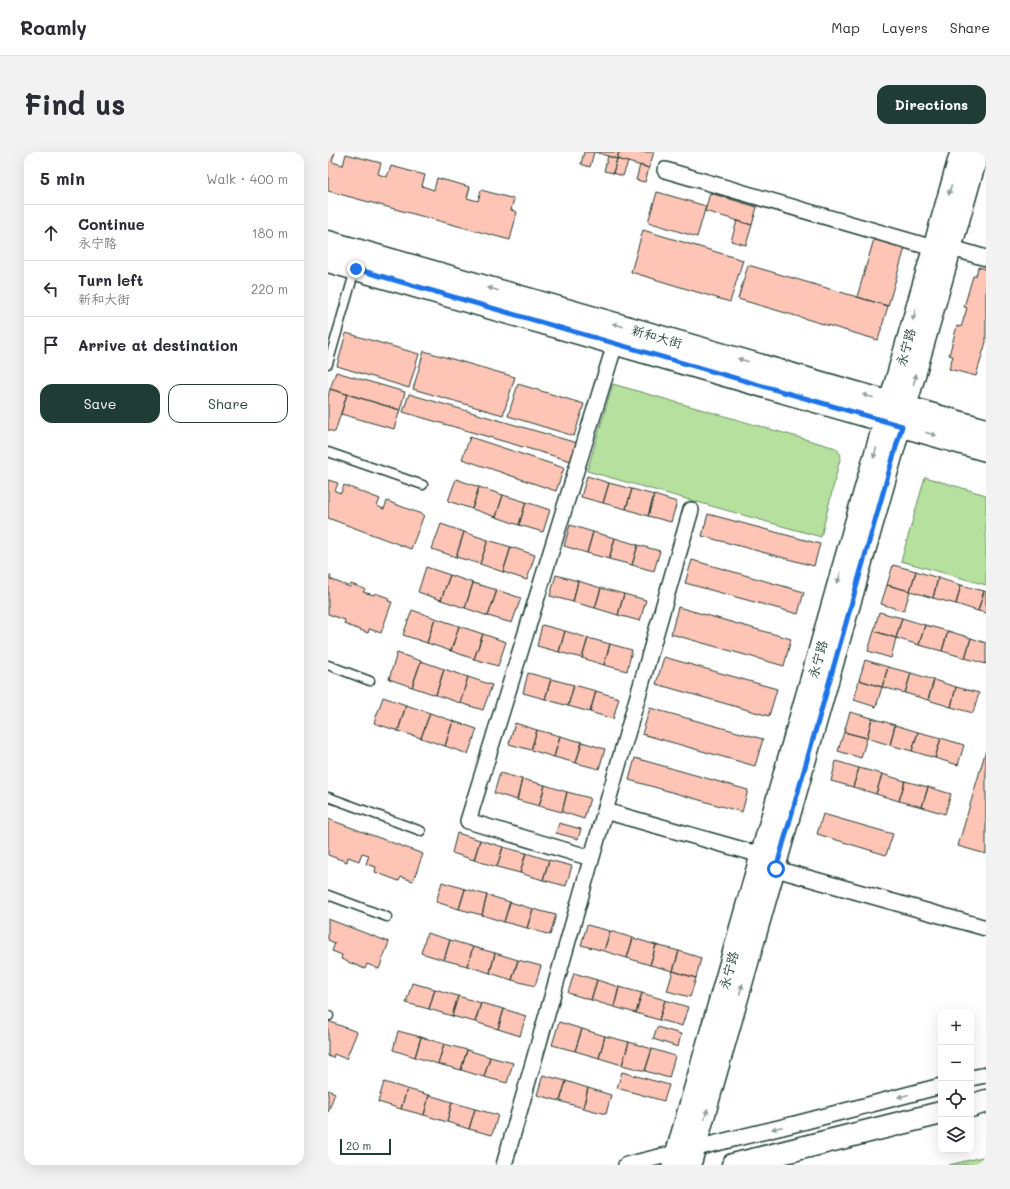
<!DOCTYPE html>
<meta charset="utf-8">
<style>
:root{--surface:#fff;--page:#f2f2f3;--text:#2b2b33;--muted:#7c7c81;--line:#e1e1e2;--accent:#1f3d34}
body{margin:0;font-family:Mali,"LXGW WenKai TC",sans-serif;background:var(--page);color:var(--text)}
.controls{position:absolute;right:12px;bottom:12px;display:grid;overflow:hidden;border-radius:8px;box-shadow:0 4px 16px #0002}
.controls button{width:36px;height:36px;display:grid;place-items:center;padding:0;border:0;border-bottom:1px solid var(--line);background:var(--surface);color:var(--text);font:20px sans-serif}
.scale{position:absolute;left:12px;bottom:10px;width:51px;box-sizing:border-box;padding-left:4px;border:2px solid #1f3d34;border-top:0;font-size:11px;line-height:14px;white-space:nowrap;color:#1f3d34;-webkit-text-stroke:3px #fff;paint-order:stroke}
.stop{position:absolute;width:12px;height:12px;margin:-9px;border:3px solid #1a73e8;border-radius:50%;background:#fff}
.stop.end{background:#1a73e8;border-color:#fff;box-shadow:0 1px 4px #0008}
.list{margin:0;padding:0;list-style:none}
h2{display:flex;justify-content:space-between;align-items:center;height:52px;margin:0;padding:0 16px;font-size:17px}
h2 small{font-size:13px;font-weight:400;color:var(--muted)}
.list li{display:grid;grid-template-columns:26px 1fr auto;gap:12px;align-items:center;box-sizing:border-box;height:56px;padding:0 16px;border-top:1px solid var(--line)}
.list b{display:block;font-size:15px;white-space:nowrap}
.list p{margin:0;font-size:13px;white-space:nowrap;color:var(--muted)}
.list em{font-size:13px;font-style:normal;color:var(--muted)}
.actions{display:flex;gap:8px;padding:12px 16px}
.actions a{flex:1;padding:9px 0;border:1px solid var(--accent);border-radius:12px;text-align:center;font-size:14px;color:var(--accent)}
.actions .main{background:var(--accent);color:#fff}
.icon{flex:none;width:22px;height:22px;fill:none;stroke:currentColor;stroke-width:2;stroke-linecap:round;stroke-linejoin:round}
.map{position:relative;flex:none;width:658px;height:1013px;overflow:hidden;border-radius:12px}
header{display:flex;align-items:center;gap:24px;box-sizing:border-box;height:56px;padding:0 20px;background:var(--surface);border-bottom:1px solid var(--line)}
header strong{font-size:19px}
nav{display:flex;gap:22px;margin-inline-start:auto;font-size:14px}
.intro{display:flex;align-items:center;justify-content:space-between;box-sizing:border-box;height:96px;padding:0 24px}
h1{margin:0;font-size:28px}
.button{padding:10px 18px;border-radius:12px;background:var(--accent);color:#fff;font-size:14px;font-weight:700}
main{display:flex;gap:24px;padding:0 24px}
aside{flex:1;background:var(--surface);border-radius:12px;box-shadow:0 4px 16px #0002}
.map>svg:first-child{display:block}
.green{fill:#b5e09d;stroke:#6a8e68}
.building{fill:#fec4b5;stroke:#1f3d34}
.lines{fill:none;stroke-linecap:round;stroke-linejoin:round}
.service-casing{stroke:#1f3d34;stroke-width:11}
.minor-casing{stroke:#1f3d34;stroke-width:18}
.tertiary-casing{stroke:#1f3d34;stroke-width:22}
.secondary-casing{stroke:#1f3d34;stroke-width:25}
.service{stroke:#fff;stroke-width:8}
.minor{stroke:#fff;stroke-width:15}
.tertiary{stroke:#fff;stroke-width:19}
.secondary{stroke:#fff;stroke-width:22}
.oneway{fill:#8f9e9a}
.route{stroke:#1a73e8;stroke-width:5}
.labels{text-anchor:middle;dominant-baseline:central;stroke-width:4;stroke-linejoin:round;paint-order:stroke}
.street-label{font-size:13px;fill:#1f3d34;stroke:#fff}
</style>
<header>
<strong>Roamly</strong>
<nav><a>Map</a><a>Layers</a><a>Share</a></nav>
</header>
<div class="intro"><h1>Find us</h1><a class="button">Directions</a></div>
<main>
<aside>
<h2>5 min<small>Walk · 400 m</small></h2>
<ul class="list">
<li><svg class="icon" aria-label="ahead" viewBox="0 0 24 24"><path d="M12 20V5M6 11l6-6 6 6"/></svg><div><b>Continue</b><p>永宁路</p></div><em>180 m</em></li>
<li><svg class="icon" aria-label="left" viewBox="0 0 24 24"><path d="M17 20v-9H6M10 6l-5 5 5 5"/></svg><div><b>Turn left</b><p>新和大街</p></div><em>220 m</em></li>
<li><svg class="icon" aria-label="arrive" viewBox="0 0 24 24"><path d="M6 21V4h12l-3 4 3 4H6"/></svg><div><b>Arrive at destination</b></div></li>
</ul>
<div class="actions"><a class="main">Save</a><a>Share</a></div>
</aside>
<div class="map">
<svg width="658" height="1013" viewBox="0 0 658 1013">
<rect width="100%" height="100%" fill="#fff"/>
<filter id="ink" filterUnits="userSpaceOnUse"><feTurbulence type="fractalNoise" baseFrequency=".025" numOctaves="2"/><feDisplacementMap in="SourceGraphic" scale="8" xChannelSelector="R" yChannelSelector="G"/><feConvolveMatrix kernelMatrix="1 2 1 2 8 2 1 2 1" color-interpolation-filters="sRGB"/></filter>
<g filter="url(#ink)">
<path class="green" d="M285 232 508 296 513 303 493 385 259 319Z
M597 325 658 343V433L573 409Z
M658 1004V1013H621Z"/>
<path class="building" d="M0 0H7L4 10 15 13 18 2 53 11 50 22 59 25 63 14 97 23 94 34 106 38 109 26 142 35 139 46 150 49 153 38 186 47 183 58 189 60 182 88 0 39Z
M256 0H266L262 15 253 12Z
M267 0H291L289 7Z
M291 0H326L321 16 289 7Z
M280 4 289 7 285 21 276 19Z
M289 7 300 10 295 24 285 21Z
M312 13 321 16 317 30 308 28Z
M329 40 378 54 369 85 320 70Z
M382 41 429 55 424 73 377 59Z
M409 69 424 73 418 93 403 89Z
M315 78 415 108 402 150 303 120Z
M546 87 577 96 560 154 529 145Z
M420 113 560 154 550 188 410 147Z
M650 115 658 117V190L648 224 621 217 625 204 621 203 629 174 633 175 639 156 636 155 645 124H648Z
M18 181 91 202 81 236 9 214Z
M96 199 187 225 175 263 85 237Z
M8 220 77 240 72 258 2 237Z
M190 232 256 252 246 284 180 264Z
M2 237 19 242 7 280 0 278V245Z
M19 242 72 258 66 277 13 262Z
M81 242 249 291 243 309 75 260Z
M142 285 236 316 228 339 134 307Z
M259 324 281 331 275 351 253 345Z
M128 327 151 335 144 357 120 349Z
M0 328 10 331 7 339 13 341 16 333 52 347 49 354 56 357 59 349 96 363 83 397 0 366Z
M281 331 304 337 298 357 275 351Z
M151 335 175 343 168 365 144 357Z
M304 337 326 343 320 364 298 357Z
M175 343 198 350 191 373 168 365Z
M326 343 349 350 343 370 320 364Z
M198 350 222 358 215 380 191 373Z
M380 362 492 392 486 414 374 384Z
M113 372 136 380 128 405 104 397Z
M242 373 265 380 259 401 236 394Z
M136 380 160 388 152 412 128 405Z
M265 380 287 386 281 407 259 401Z
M287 386 310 393 304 413 281 407Z
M160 388 183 395 175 420 152 412Z
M310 393 332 399 326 419 304 413Z
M183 395 207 403 199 428 175 420Z
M364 408 476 440 470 462 357 431Z
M565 413 588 419 582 439 559 433Z
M98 415 122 423 113 448 90 440Z
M588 419 610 426 605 446 582 439Z
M0 423 3 424 2 427 22 435 23 432 37 437 35 440 46 443 47 441 61 446 60 449 64 450 53 481 41 477 40 481 16 472 17 468 0 462Z
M122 423 145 431 137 456 113 448Z
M228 423 250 429 245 450 222 444Z
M610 426 633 433 628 452 605 446Z
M250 429 273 436 267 456 245 450Z
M145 431 169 438 160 464 137 456Z
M559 433 582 439 576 459 553 452Z
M633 433 656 439 650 459 628 452Z
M273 436 296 442 290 463 267 456Z
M169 438 193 446 184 471 160 464Z
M656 439 658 440V461L650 459Z
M296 442 318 448 312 469 290 463Z
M350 455 463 487 456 514 343 482Z
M84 458 107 466 99 491 75 483Z
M551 460 574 466 568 486 546 479Z
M107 466 131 474 123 499 99 491Z
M574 466 597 473 591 493 568 486Z
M214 473 237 479 231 500 209 494Z
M597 473 620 479 614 499 591 493Z
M131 474 155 482 146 507 123 499Z
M237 479 260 486 254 506 231 500Z
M546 479 568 486 563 506 540 499Z
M620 479 643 486 637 506 614 499Z
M155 482 178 490 170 514 146 507Z
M260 486 282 492 276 513 254 506Z
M643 486 658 491V512L637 506Z
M282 492 304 498 299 519 276 513Z
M69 501 93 509 84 535 61 527Z
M336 505 449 537 441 564 328 532Z
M537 508 560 515 554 535 531 528Z
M93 509 116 517 108 543 84 535Z
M560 515 583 521 577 541 554 535Z
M116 517 140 525 132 551 108 543Z
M200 521 223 527 217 547 195 541Z
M583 521 606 528 600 548 577 541Z
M140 525 164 533 155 558 132 551Z
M223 527 246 533 240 554 217 547Z
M531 528 554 535 548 555 526 548Z
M606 528 628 535 623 555 600 548Z
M246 533 268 539 262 560 240 554Z
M628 535 651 541 645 561 623 555Z
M268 539 291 546 285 567 262 560Z
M55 545 78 553 70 579 46 571Z
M78 553 102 561 93 586 70 579Z
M322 556 435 587 427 614 314 582Z
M522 560 544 566 539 586 516 580Z
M102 561 125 569 117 594 93 586Z
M544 566 567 573 562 593 539 586Z
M125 569 149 577 140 602 117 594Z
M187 571 209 578 203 598 181 592Z
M567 573 590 580 584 599 562 593Z
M209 578 232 584 226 605 203 598Z
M516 580 539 586 533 606 510 599Z
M590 580 613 586 607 606 584 599Z
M232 584 254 590 248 611 226 605Z
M613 586 636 593 630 613 607 606Z
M254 590 277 597 271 617 248 611Z
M658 598V702L630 694Z
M307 606 420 638 414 660 301 628Z
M508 609 531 616 525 635 503 629Z
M531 616 554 622 548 642 525 635Z
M172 621 194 627 189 648 166 641Z
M554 622 577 629 571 649 548 642Z
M194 627 217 633 211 654 189 648Z
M577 629 600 635 594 655 571 649Z
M217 633 239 640 234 660 211 654Z
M600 635 623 642 617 662 594 655Z
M239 640 262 646 256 667 234 660Z
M495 662 565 682 558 703 489 682Z
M0 667 95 702 85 729 73 725 71 729 47 720 48 715 38 712 41 703 34 701 31 709 20 705 19 710 0 703Z
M231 671 253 677 250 687 228 681Z
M129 681 152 688 146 708 124 701Z
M152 688 175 695 169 715 146 708Z
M175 695 198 701 192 721 169 715Z
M198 701 221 708 215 728 192 721Z
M221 708 244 714 238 734 215 728Z
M114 730 137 737 131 757 108 750Z
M137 737 159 743 154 763 131 757Z
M159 743 182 750 176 770 154 763Z
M182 750 205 757 199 776 176 770Z
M205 757 228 763 222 783 199 776Z
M0 767 61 790 51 817 39 812 37 817 13 807 14 803 4 799 7 791 0 788Z
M259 773 282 779 276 799 253 793Z
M282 779 305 786 299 806 276 799Z
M99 781 122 788 116 808 93 801Z
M305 786 328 793 322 813 299 806Z
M122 788 145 795 139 814 116 808Z
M328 793 351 799 345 819 322 813Z
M145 795 167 801 162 821 139 814Z
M351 799 373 806 368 826 345 819Z
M167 801 190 808 184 828 162 821Z
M190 808 213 814 207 834 184 828Z
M345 819 368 826 362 845 339 839Z
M246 821 269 828 263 848 240 841Z
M269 828 291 835 286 855 263 848Z
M84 831 107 837 101 857 78 851Z
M291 835 314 841 308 861 286 855Z
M107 837 130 844 124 864 101 857Z
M314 841 337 848 331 868 308 861Z
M130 844 153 851 147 870 124 864Z
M337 848 360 855 354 874 331 868Z
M153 851 176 857 170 877 147 870Z
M176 857 198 864 192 884 170 877Z
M0 869 29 880 18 907 6 902 5 906 0 904Z
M231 870 254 877 247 899 224 893Z
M329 875 353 882 350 895 325 887Z
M254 877 277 884 271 906 247 899Z
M70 879 93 885 87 905 65 898Z
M277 884 301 890 294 913 271 906Z
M93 885 116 892 110 912 87 905Z
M301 890 324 897 317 919 294 913Z
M116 892 139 898 133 918 110 912Z
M324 897 347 904 341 926 317 919Z
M139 898 162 905 156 925 133 918Z
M162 905 185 911 179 931 156 925Z
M294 920 341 933 336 949 289 936Z
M215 923 238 929 232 949 209 943Z
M238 929 260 936 255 956 232 949Z
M56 930 79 937 73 957 50 950Z
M260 936 283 943 278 962 255 956Z
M79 937 101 943 96 963 73 957Z
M0 938 7 941 0 960Z
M101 943 124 950 119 970 96 963Z
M124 950 147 957 141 977 119 970Z
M147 957 170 963 164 983 141 977Z"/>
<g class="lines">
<g class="service-casing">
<path id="service" d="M0 212 27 118
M0 300 95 333
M0 513 42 529
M0 645 93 679
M0 743 59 765
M0 864H1"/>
</g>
<g class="minor-casing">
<path id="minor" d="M337 18 605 96
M624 96 658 106
M277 659 433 703
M263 706 140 669 287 192
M448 717 658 776
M643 926 658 923
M176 1013 363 358
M298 1013 467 972 613 934"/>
</g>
<g class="tertiary-casing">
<path id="tertiary" d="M344 1013 632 0
M363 1013 651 0"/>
</g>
<g class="secondary-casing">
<path id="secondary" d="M0 90 658 278
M0 109 658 298
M643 954 658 949
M405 1013 613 961"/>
</g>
<use href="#service" class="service"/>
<use href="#minor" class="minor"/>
<use href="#tertiary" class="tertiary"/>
<use href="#secondary" class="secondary"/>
</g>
<defs><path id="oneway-solid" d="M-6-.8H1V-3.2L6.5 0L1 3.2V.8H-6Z"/></defs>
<g class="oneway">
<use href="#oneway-solid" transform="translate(622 38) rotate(106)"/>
<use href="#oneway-solid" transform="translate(165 137) rotate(-164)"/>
<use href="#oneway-solid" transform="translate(586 163) rotate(106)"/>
<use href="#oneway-solid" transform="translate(290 173) rotate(-164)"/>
<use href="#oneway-solid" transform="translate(415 208) rotate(-164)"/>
<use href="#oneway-solid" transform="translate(587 227) rotate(-74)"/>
<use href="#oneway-solid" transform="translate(540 244) rotate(-164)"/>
<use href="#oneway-solid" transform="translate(603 282) rotate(16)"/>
<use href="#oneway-solid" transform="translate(547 301) rotate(106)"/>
<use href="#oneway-solid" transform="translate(511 426) rotate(106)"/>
<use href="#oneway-solid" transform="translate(413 837) rotate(-74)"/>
<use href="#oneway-solid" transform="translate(575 944) rotate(166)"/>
<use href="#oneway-solid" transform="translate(378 962) rotate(-74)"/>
<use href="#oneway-solid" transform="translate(449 976) rotate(166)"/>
</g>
</g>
<g class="lines" filter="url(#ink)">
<path class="route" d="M28 117 574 274 448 717"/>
</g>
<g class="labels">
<g class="street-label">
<text transform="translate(329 184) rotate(16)">新和大街</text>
<text transform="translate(577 195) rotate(-74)">永宁路</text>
<text transform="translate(489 507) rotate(-74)">永宁路</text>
<text transform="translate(400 818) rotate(-74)">永宁路</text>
</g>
</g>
</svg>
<div class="controls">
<button>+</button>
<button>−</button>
<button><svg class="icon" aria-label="locate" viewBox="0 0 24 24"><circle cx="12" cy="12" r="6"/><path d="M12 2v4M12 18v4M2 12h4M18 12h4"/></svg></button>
<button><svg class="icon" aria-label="layers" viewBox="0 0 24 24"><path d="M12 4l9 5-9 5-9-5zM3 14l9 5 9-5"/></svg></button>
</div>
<div class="scale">20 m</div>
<div class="stop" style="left:448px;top:717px"></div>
<div class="stop end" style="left:28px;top:117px"></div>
</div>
</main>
